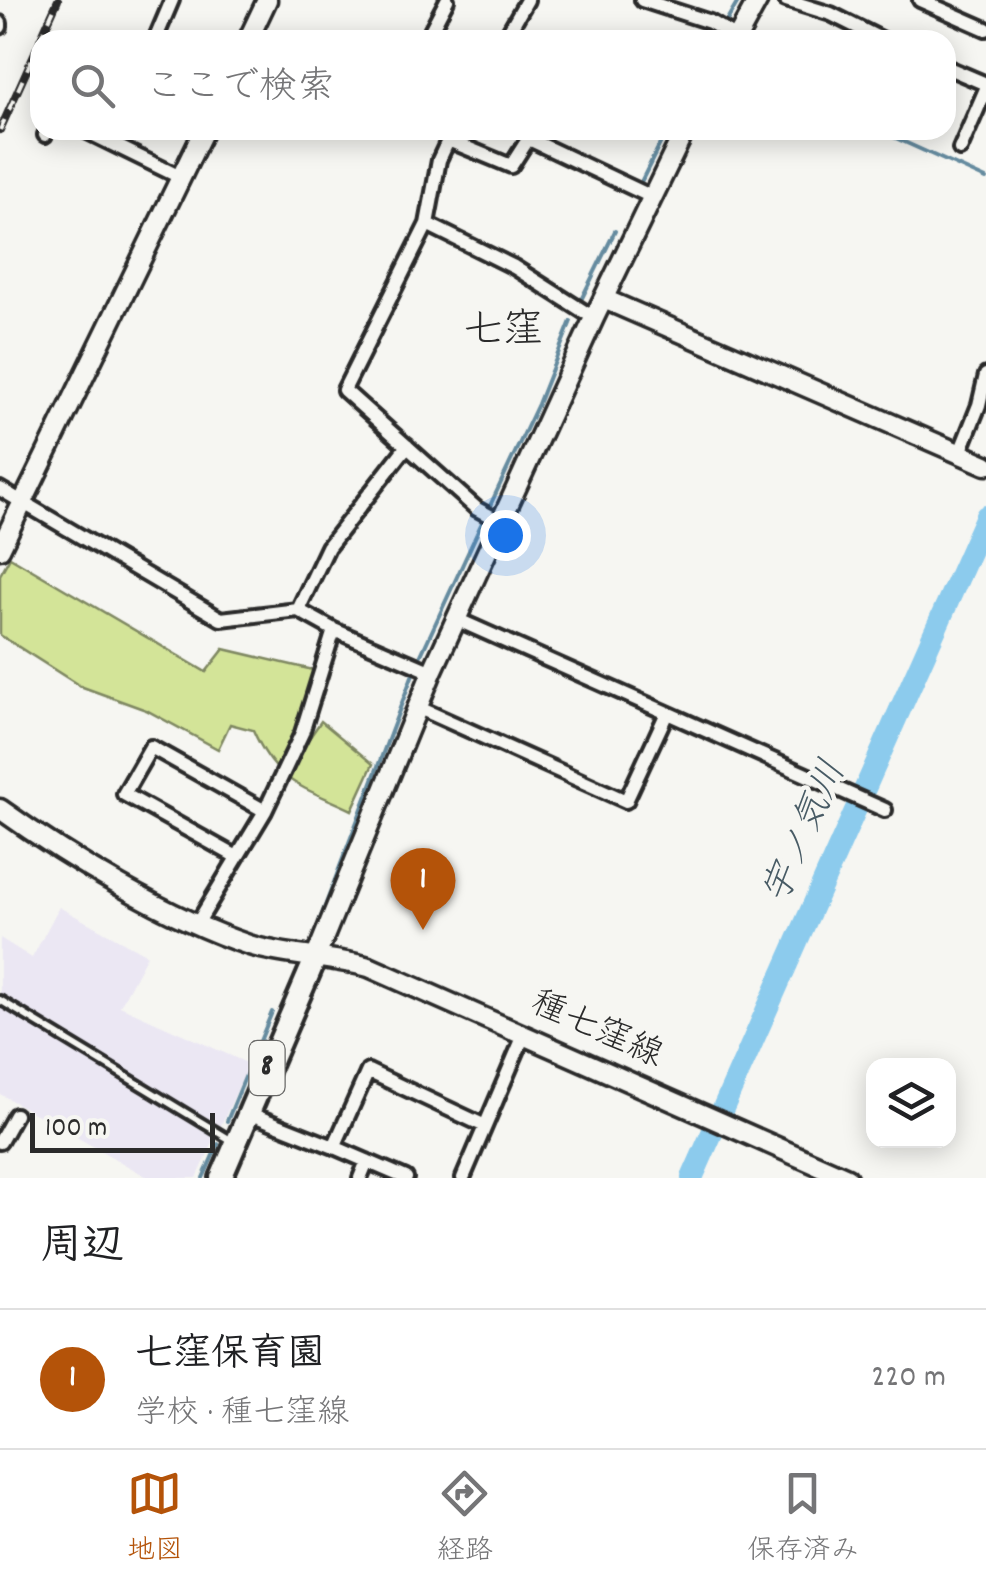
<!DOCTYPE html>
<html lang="ja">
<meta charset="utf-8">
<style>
:root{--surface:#fff;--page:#f6f6f6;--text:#202124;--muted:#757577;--line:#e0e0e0;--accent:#b45309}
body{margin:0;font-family:Dekko,"Klee One",sans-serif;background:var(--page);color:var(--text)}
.controls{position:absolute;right:30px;bottom:30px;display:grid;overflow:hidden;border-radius:20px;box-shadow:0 5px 25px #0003}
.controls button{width:90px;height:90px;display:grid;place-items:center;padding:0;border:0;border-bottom:2px solid var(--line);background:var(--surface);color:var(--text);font:50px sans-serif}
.scale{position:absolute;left:30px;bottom:25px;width:185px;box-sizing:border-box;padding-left:10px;border:5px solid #2b2b2b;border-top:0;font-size:28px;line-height:35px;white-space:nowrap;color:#2b2b2b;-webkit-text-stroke:8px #f6f6f2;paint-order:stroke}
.you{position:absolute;left:505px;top:535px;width:35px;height:35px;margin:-25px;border:8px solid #fff;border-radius:50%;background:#1a73e8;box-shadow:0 0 0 15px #1a73e833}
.badge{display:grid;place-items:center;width:65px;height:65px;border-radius:50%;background:var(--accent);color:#fff;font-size:32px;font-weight:700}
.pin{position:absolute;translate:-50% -82px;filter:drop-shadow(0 2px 5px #0008)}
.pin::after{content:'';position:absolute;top:52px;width:35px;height:30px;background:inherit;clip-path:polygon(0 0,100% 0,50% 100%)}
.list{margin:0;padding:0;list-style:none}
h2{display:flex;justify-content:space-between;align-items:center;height:130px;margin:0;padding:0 40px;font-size:42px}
h2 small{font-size:32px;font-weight:400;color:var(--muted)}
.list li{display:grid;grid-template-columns:65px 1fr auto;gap:30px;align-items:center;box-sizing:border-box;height:140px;padding:0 40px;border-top:2px solid var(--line)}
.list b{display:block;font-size:38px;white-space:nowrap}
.list p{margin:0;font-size:32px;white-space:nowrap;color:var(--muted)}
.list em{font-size:32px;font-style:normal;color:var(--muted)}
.icon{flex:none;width:55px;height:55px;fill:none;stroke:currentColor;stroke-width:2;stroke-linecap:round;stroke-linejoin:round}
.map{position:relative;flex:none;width:986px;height:1178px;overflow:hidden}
.search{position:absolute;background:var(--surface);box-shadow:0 5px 25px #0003;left:30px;right:30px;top:30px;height:110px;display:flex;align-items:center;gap:25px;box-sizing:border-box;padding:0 35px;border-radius:30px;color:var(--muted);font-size:38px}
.sheet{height:270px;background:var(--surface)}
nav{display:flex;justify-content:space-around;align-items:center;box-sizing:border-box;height:140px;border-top:2px solid var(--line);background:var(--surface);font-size:28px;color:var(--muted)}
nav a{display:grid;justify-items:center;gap:5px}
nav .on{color:var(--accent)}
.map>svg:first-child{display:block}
.built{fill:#ebe7f3}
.green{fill:#d3e498;stroke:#7f8862;stroke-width:2.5}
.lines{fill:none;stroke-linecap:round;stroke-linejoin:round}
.stream{stroke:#658b9f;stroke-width:4}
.river{stroke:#8ccbed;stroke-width:22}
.lane-casing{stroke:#2b2b2b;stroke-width:14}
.street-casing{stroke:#2b2b2b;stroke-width:20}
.secondary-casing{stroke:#2b2b2b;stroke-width:25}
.primary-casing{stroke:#2b2b2b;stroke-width:28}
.lane{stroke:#f6f6f2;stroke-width:6}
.street{stroke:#f6f6f2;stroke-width:12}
.secondary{stroke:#f6f6f2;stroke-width:18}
.primary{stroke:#f6f6f2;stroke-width:20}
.rail-casing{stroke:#2b2b2b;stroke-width:8}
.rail{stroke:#f6f6f2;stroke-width:4;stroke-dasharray:11;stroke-linecap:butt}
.labels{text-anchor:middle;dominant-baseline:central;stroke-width:9;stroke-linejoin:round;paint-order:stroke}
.shield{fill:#f6f6f2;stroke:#686867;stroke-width:2.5}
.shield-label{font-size:32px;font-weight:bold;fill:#2b2b2b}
.street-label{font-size:35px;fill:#2b2b2b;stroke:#f6f6f2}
.water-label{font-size:38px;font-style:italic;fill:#485b65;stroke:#f6f6f2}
.quarter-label{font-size:40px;fill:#2b2b2b;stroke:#f6f6f2}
</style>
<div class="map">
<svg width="986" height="1178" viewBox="0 0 986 1178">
<rect width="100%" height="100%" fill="#f6f6f2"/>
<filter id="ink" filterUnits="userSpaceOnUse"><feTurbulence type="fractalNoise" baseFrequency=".01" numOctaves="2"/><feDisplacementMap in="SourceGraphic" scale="20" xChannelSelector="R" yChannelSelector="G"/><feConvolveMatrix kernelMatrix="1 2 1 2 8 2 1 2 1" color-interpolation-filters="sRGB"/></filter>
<g filter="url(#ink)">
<path class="built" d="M59 907 147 955 120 1006 249 1064 197 1178H149L0 1094V938L32 958Z"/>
<path class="green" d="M10 557 206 672 224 649 313 670 295 734 308 740 321 721 373 764 352 810C301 786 277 784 253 730L230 724 218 749 146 710 80 686 0 635V575Z"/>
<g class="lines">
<path class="stream" d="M725 24 739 0
M878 130 986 179
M642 180 664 136
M580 302 615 231
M488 510 538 404 571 321
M420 657 484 518
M319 922 414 671
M227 1121 272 1012
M203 1178 218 1144"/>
<path class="river" d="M692 1178 986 516"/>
<g class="lane-casing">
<path id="lane" d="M0 1000 234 1142"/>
</g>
<g class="street-casing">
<path id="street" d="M642 0 710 22 737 38
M786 0 831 14 883 40
M920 0 986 29
M0 23V27
M509 32 534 40
M427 38 447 0
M155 40 172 0
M504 40 527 0
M946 67 986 84
M84 130 180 177
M453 130 439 160 427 224 344 390 477 509 501 522
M663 130 680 137
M45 135 47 130
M529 139 652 197
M448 140 511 166 534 130
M960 149 986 89
M427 224 514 267 594 318
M959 455 979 405 986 375
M0 489 221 619 298 610 334 630 432 672
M298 610 328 547 407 446
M456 619 885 810
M417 707 626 801 666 715
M237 857 124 794 151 747 265 811
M197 924 265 811 302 733 334 630
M248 1113 334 1147
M0 1142 15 1115
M360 1178 367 1161
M406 1178 334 1147 368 1071 485 1126
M463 1178 524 1035"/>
</g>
<g class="secondary-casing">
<path id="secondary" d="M248 40 267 0
M736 40 758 0
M604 299 986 465
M0 549 204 130
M0 809C70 859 167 918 249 945 288 957 329 956 369 967L847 1178
M315 959 432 672 594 318 685 130"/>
</g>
<g class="primary-casing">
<path id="primary" d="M221 1178 315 959"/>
</g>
<use href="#lane" class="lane"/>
<use href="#street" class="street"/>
<use href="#secondary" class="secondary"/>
<use href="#primary" class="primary"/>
<g class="rail-casing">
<path id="rail" d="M40 40 58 0
M0 130 40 41"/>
</g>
<use href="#rail" class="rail"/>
</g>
</g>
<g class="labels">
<rect class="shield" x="249.5" y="1041" width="35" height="54" rx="8"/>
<g class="shield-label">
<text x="267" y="1068">8</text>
</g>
<g class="street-label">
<text transform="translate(596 1031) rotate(24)">種七窪線</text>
</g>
<g class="water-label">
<text transform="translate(807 833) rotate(-66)">宇ノ気川</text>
</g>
<g class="quarter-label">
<text x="503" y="333">七窪</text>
</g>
</g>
</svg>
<div class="controls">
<button><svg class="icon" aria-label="layers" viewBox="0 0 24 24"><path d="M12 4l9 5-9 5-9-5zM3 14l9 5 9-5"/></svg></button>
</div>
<div class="scale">100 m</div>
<div class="you"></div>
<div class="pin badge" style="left:423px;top:930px">1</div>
<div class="search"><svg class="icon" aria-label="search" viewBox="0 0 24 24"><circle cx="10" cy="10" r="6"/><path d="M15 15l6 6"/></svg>ここで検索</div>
</div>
<section class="sheet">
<h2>周辺<small></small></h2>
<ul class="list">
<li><span class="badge">1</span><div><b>七窪保育園</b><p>学校 · 種七窪線</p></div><em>220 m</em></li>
</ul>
</section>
<nav>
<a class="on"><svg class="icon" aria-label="map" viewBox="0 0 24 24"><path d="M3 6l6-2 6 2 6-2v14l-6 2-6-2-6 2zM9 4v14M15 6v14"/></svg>地図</a>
<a><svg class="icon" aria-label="directions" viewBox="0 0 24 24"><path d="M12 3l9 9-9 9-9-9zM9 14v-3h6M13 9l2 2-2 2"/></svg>経路</a>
<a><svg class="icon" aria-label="saved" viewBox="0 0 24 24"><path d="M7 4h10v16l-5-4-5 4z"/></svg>保存済み</a>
</nav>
